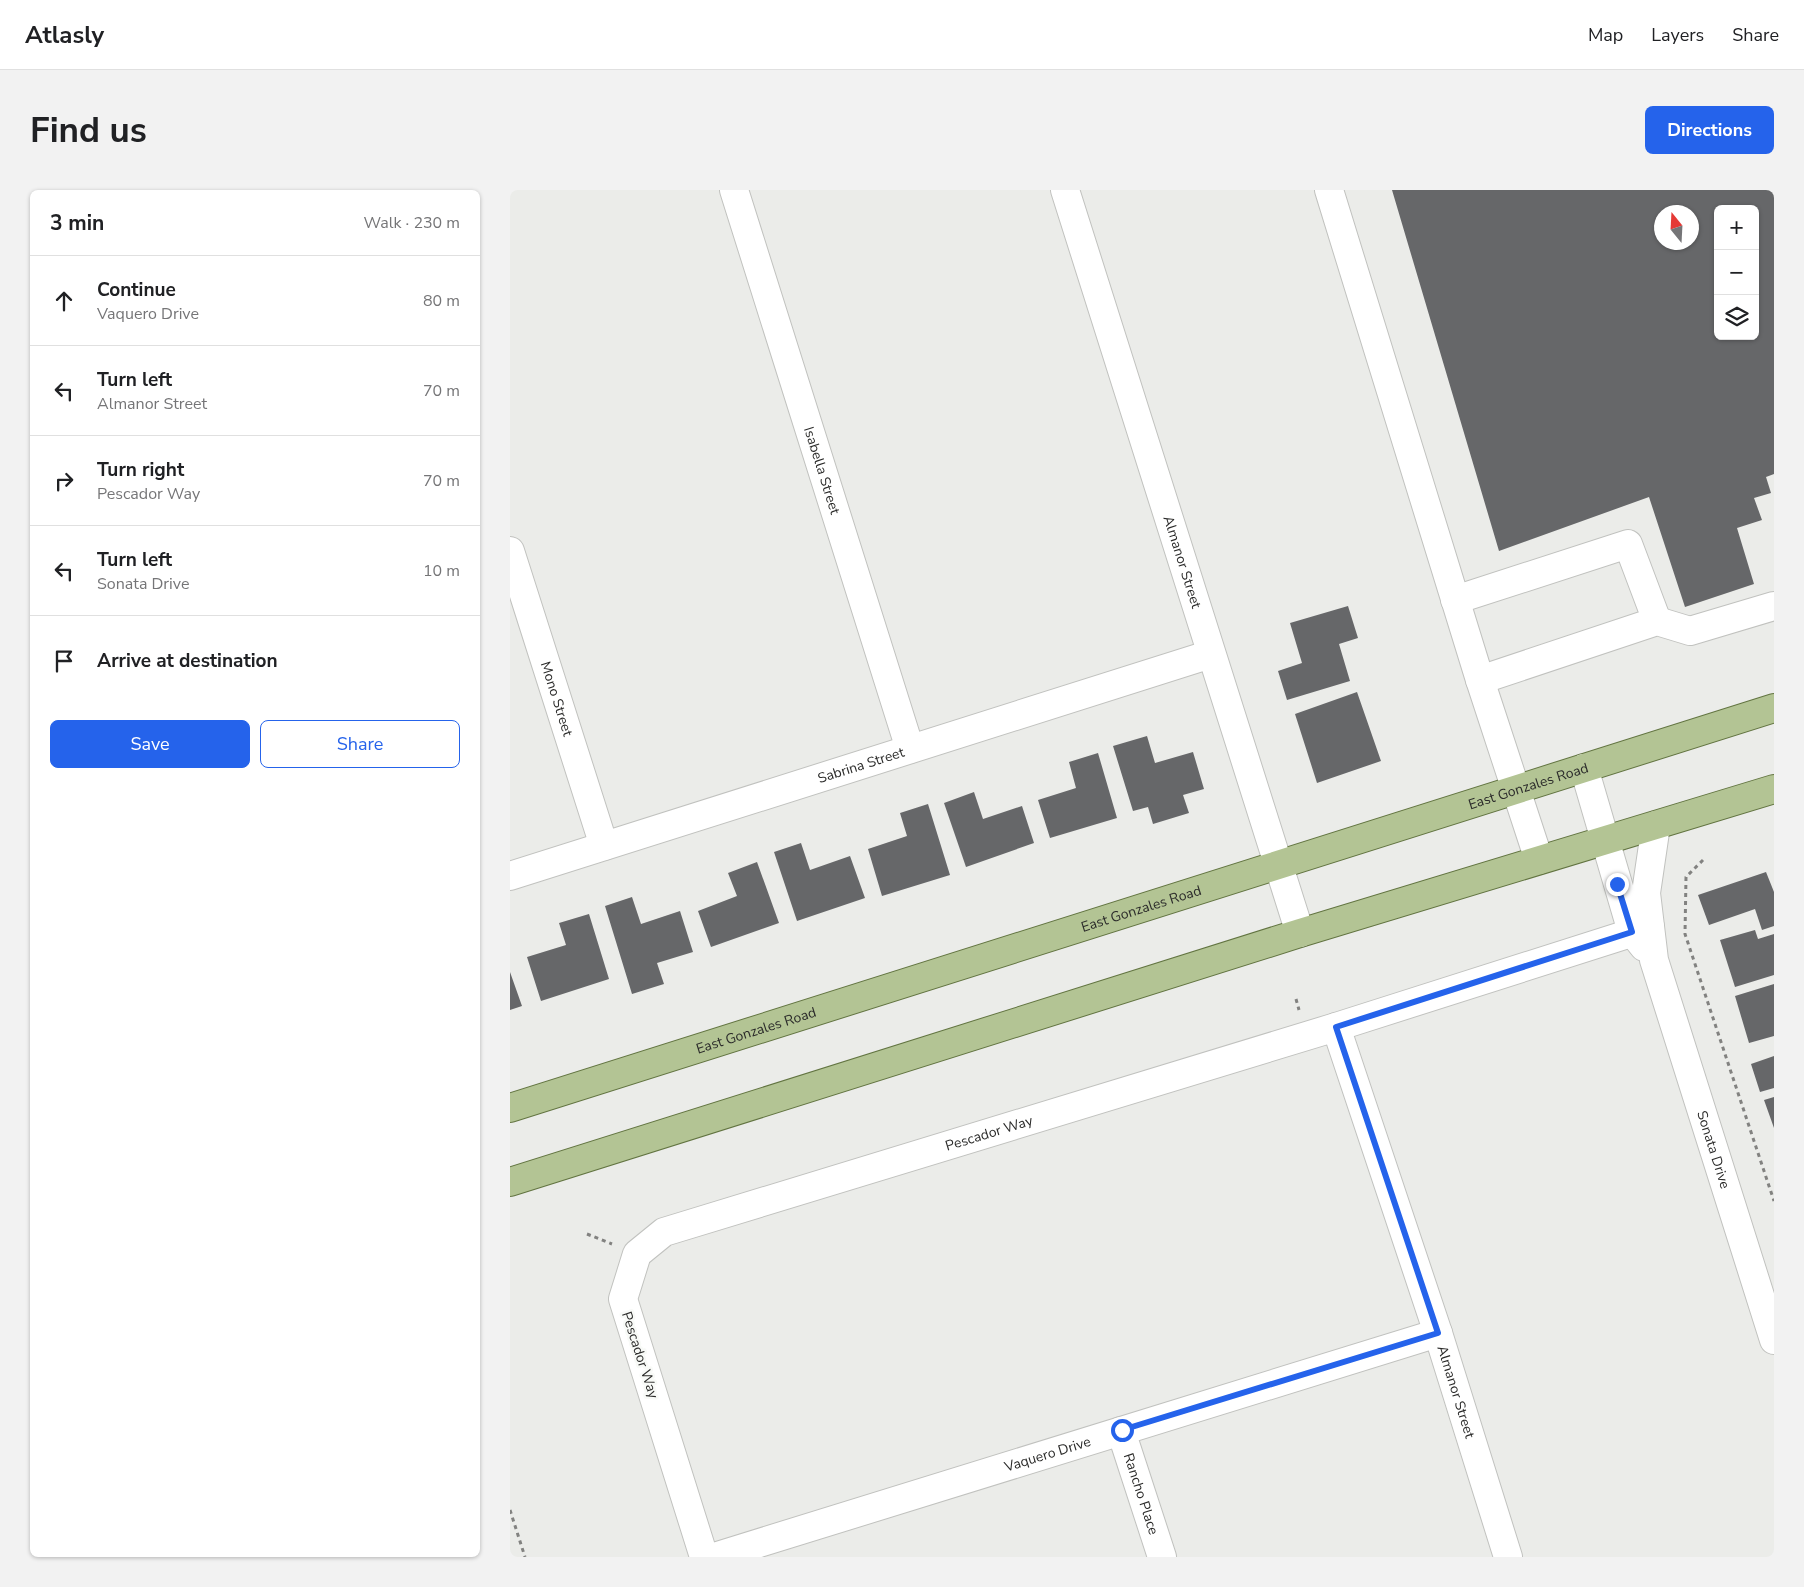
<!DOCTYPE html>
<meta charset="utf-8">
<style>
:root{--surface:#fff;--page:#f2f2f2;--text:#202124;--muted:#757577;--line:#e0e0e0;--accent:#2563eb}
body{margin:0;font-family:"Nunito Sans",sans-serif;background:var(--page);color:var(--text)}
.controls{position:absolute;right:15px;top:15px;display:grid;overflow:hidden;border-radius:8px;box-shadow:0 1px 4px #0004}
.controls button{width:45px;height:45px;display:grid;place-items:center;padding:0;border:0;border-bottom:1px solid var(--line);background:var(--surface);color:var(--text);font:25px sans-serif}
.compass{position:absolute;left:1144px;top:15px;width:45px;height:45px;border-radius:50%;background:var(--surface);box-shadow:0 1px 4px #0004;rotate:342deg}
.stop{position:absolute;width:15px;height:15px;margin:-11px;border:4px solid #2563eb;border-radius:50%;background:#fff}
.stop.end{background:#2563eb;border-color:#fff;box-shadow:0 1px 5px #0008}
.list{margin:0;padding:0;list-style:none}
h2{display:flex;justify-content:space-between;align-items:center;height:65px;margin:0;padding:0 20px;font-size:21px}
h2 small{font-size:16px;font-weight:400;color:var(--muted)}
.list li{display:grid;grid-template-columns:32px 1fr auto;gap:15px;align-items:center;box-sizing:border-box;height:90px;padding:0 20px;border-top:1px solid var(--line)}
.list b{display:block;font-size:19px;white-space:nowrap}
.list p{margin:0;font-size:16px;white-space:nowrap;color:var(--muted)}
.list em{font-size:16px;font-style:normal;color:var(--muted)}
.actions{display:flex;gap:10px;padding:15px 20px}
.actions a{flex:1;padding:11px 0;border:1px solid var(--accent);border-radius:8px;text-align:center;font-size:18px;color:var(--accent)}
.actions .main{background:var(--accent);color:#fff}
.icon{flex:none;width:28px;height:28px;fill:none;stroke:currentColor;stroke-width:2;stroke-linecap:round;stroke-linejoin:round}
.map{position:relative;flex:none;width:1264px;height:1367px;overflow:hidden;border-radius:8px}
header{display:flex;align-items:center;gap:30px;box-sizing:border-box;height:70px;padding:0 25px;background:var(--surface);border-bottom:1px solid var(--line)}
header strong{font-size:24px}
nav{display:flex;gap:28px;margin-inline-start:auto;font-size:18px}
.intro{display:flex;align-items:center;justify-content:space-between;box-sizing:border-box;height:120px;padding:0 30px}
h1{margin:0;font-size:35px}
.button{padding:12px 22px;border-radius:8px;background:var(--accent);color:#fff;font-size:18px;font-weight:700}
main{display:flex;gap:30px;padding:0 30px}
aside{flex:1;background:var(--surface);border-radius:8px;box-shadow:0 1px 4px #0004}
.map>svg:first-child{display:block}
.building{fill:#666769;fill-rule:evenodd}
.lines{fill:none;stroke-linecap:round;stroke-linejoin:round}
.minor-casing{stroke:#c1c2bf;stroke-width:30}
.major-casing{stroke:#627441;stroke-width:30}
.path{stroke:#828280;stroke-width:3;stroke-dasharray:4 4;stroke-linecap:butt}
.minor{stroke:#fff;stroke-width:28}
.major{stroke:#b3c494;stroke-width:28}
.route{stroke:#2563eb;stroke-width:6}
.labels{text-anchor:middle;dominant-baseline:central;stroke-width:5;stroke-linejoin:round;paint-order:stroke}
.street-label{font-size:14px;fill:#2b2b2a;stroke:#f8faf7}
</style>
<header>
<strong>Atlasly</strong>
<nav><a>Map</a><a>Layers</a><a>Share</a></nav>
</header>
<div class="intro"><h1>Find us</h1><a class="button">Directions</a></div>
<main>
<aside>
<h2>3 min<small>Walk · 230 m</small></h2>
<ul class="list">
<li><svg class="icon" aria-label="ahead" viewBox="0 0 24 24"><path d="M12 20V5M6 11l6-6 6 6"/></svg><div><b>Continue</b><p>Vaquero Drive</p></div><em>80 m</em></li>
<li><svg class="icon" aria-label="left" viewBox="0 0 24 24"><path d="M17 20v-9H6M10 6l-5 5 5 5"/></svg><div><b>Turn left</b><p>Almanor Street</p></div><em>70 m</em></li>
<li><svg class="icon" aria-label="right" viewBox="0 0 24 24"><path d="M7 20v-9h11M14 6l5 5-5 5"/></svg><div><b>Turn right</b><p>Pescador Way</p></div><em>70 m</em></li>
<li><svg class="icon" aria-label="left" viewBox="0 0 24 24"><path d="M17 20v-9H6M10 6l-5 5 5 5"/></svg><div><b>Turn left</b><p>Sonata Drive</p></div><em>10 m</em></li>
<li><svg class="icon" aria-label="arrive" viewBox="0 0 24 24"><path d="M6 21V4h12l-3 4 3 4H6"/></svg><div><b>Arrive at destination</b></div></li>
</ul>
<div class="actions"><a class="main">Save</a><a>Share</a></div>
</aside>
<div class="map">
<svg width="1264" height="1367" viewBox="0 0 1264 1367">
<rect width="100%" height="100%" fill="#ebece9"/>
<path class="building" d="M882 0H1264V284L1256 287 1261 303 1244 308 1252 330 1227 338 1244 394 1175 417 1139 307 989 361ZM1208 19H1245V146H1208ZM1152 22H1182V52H1152Z
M838 416 848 448 829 454 840 491 777 510 768 481 792 473 780 433Z
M847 502 871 571 807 593 785 524Z
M637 546 645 573 683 562 694 599 673 605 679 623 643 634 638 617 623 621 603 556Z
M588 563 607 628 540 648 528 610 566 598 559 572Z
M464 602 473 629 512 616 524 653 456 677 434 613Z
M418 614 440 685 372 706 358 659 397 646 390 623Z
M291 653 300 680 340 666 355 708 287 731 264 662Z
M247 672 269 733 201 757 188 721 227 706 218 683Z
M1256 682 1264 702V736L1252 740 1245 719 1199 735 1188 705Z
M122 707 131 734 170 721 183 762 147 773 154 794 122 804 95 716Z
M79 724 99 789 31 811 17 767 56 755 49 733Z
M1245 740 1248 749 1264 744V785L1225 797 1210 750Z
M0 782 12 816 0 820Z
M1264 794V846L1239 853 1225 806Z
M1264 866V898L1250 902 1241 874Z
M1264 907V938L1254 910Z"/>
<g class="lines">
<g class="minor-casing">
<g id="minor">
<path id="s1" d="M224 0 400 559"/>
<path id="s2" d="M555 0 790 743"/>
<path d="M819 0 970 490 1029 670"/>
<path id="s3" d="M0 361 94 656"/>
<path d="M945 410 1118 354 1147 431"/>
<path d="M970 490 1147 431 1180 441 1264 416"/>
<path d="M1074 578 1122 742 1134 757"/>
<path id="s4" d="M1146 635 1136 703 1144 770 1264 1150"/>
<path id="s5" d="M0 686 701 464"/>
<path id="s6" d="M826 837 928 1143 998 1367"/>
<path id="s7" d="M611 1241 652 1367"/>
<path id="s8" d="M194 1367 113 1109 127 1064 154 1042 826 837 1140 737"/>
<path id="s9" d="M204 1367 928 1143"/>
</g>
</g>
<g class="major-casing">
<g id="major">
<path id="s10" d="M0 918 1264 518"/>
<path d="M0 992 790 743 1264 599"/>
</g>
</g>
<path class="path" d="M1193 670 1176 687 1175 744 1264 1011
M786 809 789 820
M77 1044 102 1054
M0 1320 15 1367"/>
<use href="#minor" class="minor"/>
<use href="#major" class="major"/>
</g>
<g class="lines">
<path class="route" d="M612 1240 928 1143 826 837 1122 742 1107 694"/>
</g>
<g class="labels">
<g class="street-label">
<text stroke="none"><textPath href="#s1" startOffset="294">Isabella Street</textPath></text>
<text stroke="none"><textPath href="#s2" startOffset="390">Almanor Street</textPath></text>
<text stroke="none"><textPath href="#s3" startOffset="155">Mono Street</textPath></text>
<text stroke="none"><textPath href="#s5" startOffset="368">Sabrina Street</textPath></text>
<text stroke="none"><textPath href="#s10" startOffset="1068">East Gonzales Road</textPath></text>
<text stroke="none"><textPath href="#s10" startOffset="662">East Gonzales Road</textPath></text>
<text stroke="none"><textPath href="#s10" startOffset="258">East Gonzales Road</textPath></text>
<text stroke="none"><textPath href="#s8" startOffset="692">Pescador Way</textPath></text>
<text stroke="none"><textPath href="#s4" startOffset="335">Sonata Drive</textPath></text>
<text transform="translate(130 1165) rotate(72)">Pescador Way</text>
<text stroke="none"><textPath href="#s6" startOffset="384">Almanor Street</textPath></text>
<text stroke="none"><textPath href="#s9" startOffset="349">Vaquero Drive</textPath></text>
<text stroke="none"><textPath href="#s7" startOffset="66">Rancho Place</textPath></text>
</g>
</g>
</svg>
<div class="controls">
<button>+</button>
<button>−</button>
<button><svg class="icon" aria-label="layers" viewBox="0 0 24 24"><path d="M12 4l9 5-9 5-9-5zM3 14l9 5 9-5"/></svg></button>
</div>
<svg class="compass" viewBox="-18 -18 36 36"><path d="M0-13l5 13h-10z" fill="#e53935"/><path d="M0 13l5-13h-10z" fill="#757577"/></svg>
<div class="stop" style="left:612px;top:1240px"></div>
<div class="stop end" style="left:1107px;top:694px"></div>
</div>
</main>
